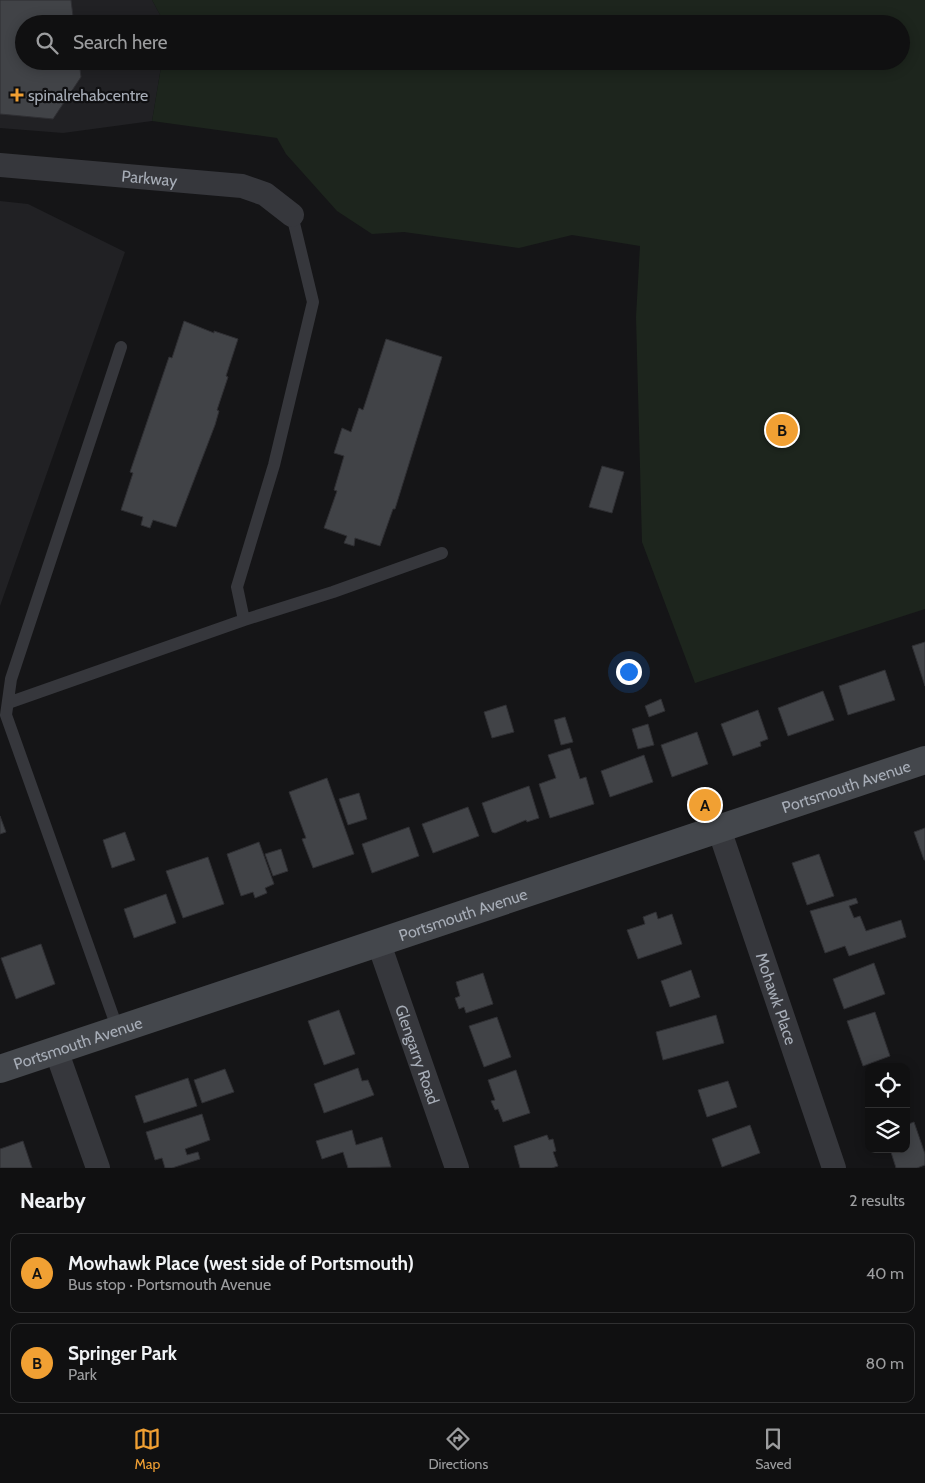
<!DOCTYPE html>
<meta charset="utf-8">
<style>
:root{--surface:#101011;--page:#19191a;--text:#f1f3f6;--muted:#9c9d9f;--line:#303031;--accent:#f1a033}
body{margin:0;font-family:Cabin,sans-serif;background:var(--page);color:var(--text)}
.controls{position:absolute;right:15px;bottom:15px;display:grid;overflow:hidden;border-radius:10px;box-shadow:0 2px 12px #0003}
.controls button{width:45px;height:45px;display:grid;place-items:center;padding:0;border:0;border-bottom:1px solid var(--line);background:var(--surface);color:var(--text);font:25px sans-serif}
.you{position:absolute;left:628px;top:671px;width:18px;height:18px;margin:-12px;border:4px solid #fff;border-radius:50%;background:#1a73e8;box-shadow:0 0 0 8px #1a73e833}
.badge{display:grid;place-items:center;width:32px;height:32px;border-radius:50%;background:var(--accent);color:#111;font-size:16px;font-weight:700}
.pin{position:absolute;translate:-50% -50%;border:2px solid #fff;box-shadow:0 1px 5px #0006}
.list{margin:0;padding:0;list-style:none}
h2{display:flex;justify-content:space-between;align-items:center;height:65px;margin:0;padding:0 20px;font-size:21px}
h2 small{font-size:16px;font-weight:400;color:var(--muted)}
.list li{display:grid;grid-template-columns:32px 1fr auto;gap:15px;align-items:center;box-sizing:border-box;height:80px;margin:0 10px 10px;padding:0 10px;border:1px solid var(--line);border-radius:10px}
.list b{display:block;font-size:19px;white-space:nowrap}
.list p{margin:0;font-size:16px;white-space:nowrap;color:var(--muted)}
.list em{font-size:16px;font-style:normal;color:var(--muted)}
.icon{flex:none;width:28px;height:28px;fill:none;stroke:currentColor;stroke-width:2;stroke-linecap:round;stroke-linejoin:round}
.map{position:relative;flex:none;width:925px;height:1168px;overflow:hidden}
.search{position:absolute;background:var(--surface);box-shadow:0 2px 12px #0003;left:15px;right:15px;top:15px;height:55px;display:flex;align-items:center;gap:12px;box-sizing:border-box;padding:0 18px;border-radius:28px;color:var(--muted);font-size:19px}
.sheet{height:245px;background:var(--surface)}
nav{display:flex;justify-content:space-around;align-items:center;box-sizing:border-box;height:70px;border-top:1px solid var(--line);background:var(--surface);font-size:14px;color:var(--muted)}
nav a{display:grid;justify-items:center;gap:2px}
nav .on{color:var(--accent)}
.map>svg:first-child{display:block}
.built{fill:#212124}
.green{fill:#1d251d}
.building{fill:#414347;stroke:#2f2f33}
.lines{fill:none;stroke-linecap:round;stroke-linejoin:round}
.lane{stroke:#36373c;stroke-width:12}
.street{stroke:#36373c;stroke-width:24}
.secondary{stroke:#44474c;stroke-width:28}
.poi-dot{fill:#f1a033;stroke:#101012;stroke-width:2}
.labels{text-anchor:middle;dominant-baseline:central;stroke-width:4.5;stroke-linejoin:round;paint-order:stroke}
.poi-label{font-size:16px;fill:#a7adb7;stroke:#101012;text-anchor:start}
.street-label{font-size:16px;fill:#a7adb7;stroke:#101012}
</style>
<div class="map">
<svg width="925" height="1168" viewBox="0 0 925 1168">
<rect width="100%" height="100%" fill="#151517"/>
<path class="built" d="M0 0H152L165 24H24V61H162L152 121 63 133 0 128Z
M0 201 28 204 125 252 0 606Z"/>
<path class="green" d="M152 0H925V609L695 683 642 542 636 317 640 246 572 235 519 248 404 232 372 234 337 211 286 154 277 138 152 121 162 61H901V24H165Z"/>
<path class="building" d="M0 0H71L74 24H24V61H79L81 77 53 119 0 114Z
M184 321 214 333V331L238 339 226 376 228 377 217 410 219 411 215 425 176 527 153 520 150 528 141 525 143 517 121 510 133 473 130 472 169 357 172 358Z
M386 339 442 357 395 509H393L380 546 355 538 354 546 344 543 347 536 324 528 337 491 334 490 344 456 334 453 342 428 351 432 359 408 363 410Z
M602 466 624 472 612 513 589 507Z
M925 642V686L912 646Z
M885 670 895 700 848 715 839 686Z
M823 691 834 720 788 736 778 708Z
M661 699 665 711 649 717 645 706Z
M506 705 514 732 492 738 484 712Z
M758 710 768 739 760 742 761 746 733 756 721 724Z
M565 717 573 742 561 745 554 720Z
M648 724 654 745 638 749 632 729Z
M697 732 708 764 672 777 661 745Z
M570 748 580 779 586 777 594 804 550 818 539 784 556 778 548 755Z
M644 755 653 782 610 797 601 771Z
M327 778 354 854 313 868 302 839 306 838 289 792Z
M529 786 539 818 527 822 526 820 495 833 492 832 482 803Z
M359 793 367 819 348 825 339 799Z
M468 807 479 836 433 853 422 824Z
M0 816 6 832 0 834Z
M409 827 419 856 372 873 362 844Z
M925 828V860H924L914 832Z
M125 832 135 860 112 868 103 840Z
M259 842 274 884 265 888 267 893 255 898 253 892 241 896 227 854Z
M281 849 288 871 273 876 265 854Z
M819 854 834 896 807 905 792 863Z
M208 857 224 904 183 918 166 871Z
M166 894 176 923 134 938 124 909Z
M856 898 858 903 849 906 854 918 860 916 866 931 901 920 906 937 849 956 845 946 825 953 810 911Z
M656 912 658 919 672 914 682 944 638 959 627 930 645 924 643 917Z
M41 944 55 984 16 999 1 958Z
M874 963 885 994 844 1009 833 979Z
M691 970 700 997 670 1007 661 981Z
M483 973 493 1004 466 1013 464 1007 459 1009 455 998 460 996 456 982Z
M339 1010 355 1054 324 1065 308 1021Z
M875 1012 890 1056 863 1066 847 1021Z
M716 1015 724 1043 663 1060 656 1032Z
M497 1017 511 1057 484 1067 469 1026Z
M358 1068 362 1081 368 1080 374 1095 324 1113 314 1084Z
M225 1069 234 1092 202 1103 194 1080Z
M516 1070 530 1113 503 1122 498 1109 495 1110 491 1101 495 1100 488 1080Z
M188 1078 197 1106 144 1123 135 1096Z
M728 1081 737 1107 707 1117 698 1090Z
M202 1114 210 1140 185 1149 187 1155 198 1152 200 1159 172 1168H165L162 1158 155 1160 146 1132Z
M914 1122 925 1154V1165L917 1168H896L890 1149H906V1125Z
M750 1125 760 1153 722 1167 712 1139Z
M352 1130 356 1145 382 1137 391 1167 348 1168 343 1152 322 1159 316 1141Z
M547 1135 549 1140 553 1139 556 1151 553 1152 558 1166 552 1168H520L514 1146Z
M23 1141 32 1168H0V1149Z"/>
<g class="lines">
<path class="lane" d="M292 215 313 302 274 465 237 587 244 620 333 592 442 553
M8 703 244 620
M118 1030 6 715 11 679 121 347"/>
<g class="street">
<path id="s1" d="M0 165 242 186 265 194 292 215"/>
<path id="s2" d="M719 829 834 1168"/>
<path id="s3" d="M378 941 457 1168"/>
<path d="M56 1050 98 1168"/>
</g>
<path class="secondary" id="s4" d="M0 1069 925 760"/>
</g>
<path class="poi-dot" d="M14.5 87.5h5v5h5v5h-5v5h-5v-5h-5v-5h5z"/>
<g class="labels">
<g class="poi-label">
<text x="28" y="95">spinalrehabcentre</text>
</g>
<g class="street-label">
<text stroke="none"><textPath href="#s1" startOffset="150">Parkway</textPath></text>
<text stroke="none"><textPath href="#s4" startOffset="892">Portsmouth Avenue</textPath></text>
<text stroke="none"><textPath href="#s4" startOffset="488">Portsmouth Avenue</textPath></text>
<text stroke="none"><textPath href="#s2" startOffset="179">Mohawk Place</textPath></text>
<text stroke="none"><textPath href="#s4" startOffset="82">Portsmouth Avenue</textPath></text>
<text stroke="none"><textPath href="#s3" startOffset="120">Glengarry Road</textPath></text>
</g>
</g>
</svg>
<div class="controls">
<button><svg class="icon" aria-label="locate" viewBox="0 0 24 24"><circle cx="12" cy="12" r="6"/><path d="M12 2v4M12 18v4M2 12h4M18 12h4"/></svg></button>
<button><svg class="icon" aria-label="layers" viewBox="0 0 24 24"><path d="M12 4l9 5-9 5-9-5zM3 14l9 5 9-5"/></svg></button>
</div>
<div class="you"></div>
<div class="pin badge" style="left:705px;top:805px">A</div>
<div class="pin badge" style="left:782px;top:430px">B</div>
<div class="search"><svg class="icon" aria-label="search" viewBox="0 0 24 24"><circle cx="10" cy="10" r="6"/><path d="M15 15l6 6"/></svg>Search here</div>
</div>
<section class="sheet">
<h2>Nearby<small>2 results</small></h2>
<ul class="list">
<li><span class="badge">A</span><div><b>Mowhawk Place (west side of Portsmouth)</b><p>Bus stop · Portsmouth Avenue</p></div><em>40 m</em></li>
<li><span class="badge">B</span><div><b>Springer Park</b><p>Park</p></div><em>80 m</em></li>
</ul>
</section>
<nav>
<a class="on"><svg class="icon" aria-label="map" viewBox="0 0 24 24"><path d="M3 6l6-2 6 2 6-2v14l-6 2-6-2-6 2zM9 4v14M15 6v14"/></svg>Map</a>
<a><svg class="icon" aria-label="directions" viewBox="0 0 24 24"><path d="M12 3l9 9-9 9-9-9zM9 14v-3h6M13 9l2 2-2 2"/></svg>Directions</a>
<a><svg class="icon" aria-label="saved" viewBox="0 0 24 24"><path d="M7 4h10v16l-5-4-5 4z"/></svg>Saved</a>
</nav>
